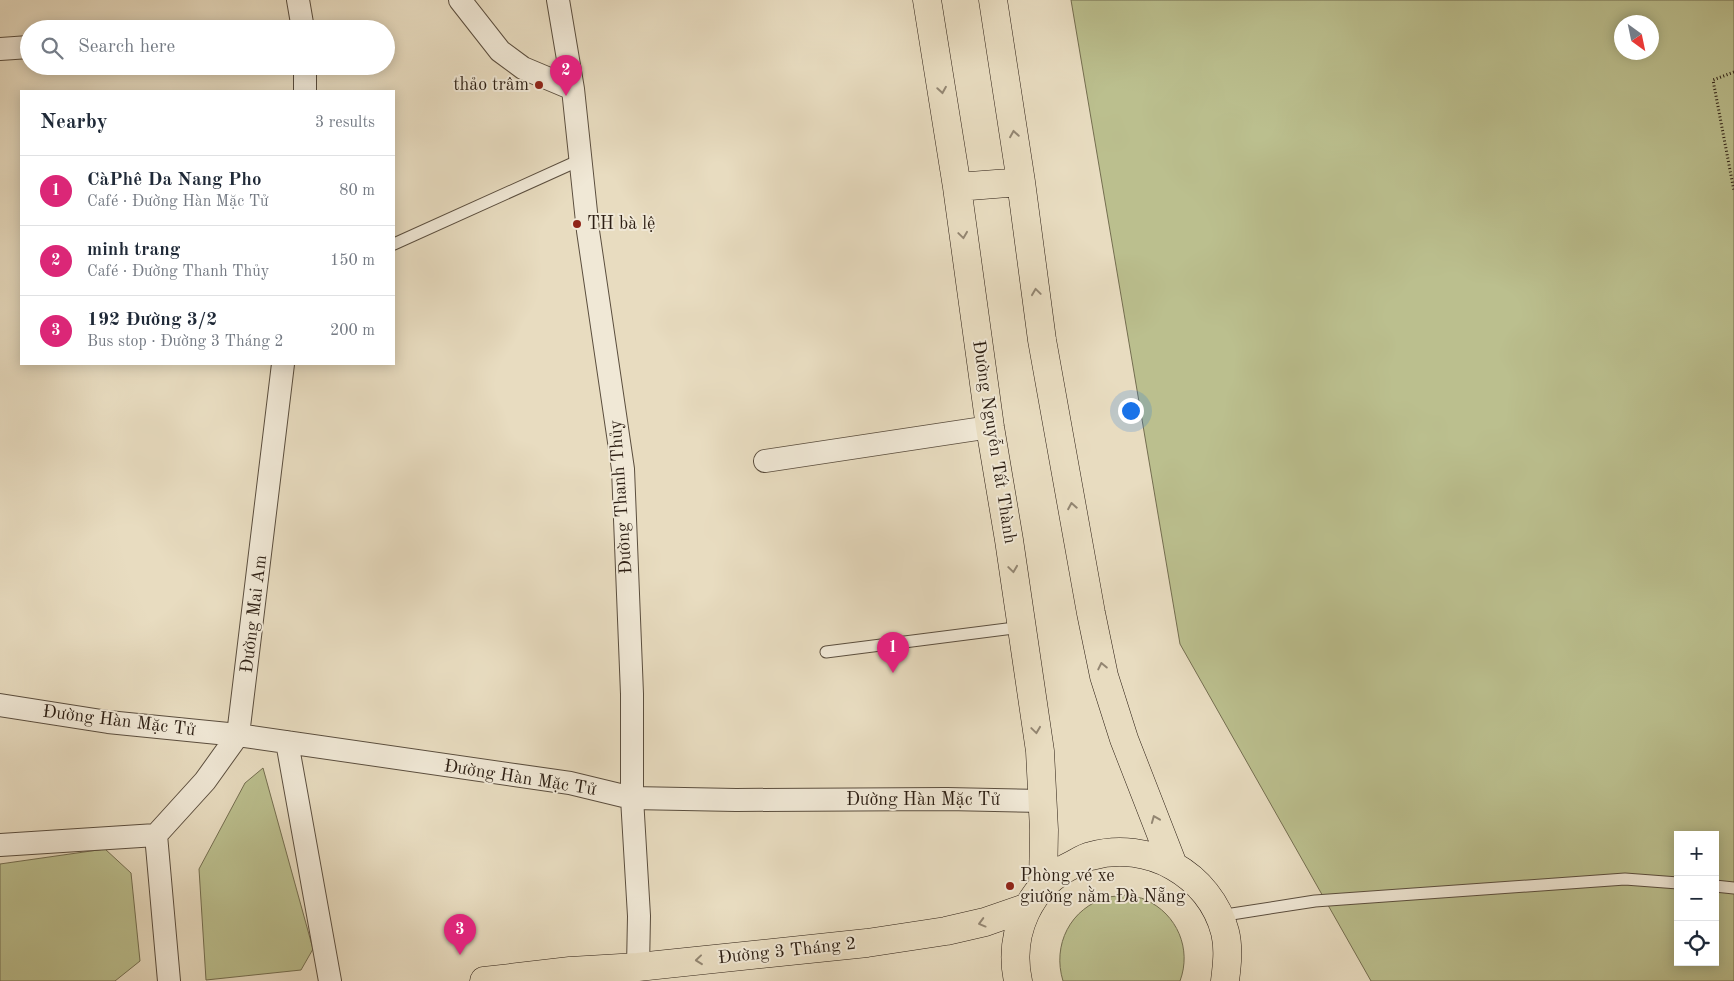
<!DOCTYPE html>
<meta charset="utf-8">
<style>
:root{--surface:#fff;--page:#f6f6f7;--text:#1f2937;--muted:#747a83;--line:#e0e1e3;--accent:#db2777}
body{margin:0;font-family:"Old Standard TT",serif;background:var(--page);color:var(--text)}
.controls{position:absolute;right:15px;bottom:15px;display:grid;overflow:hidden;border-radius:0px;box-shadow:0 2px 12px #0003}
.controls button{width:45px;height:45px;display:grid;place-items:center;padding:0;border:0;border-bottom:1px solid var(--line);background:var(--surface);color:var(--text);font:25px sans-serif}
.compass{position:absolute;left:1614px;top:15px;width:45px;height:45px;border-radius:50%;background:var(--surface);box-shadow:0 2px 12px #0003;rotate:147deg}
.you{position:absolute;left:1130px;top:410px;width:18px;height:18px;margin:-12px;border:4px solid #fff;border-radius:50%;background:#1a73e8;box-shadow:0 0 0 8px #1a73e833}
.badge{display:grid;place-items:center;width:32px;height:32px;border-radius:50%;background:var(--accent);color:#fff;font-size:16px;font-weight:700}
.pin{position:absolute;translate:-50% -41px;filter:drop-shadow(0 1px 2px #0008)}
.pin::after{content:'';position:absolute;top:26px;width:18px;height:15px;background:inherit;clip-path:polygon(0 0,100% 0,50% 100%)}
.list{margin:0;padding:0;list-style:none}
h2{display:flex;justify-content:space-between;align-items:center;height:65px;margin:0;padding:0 20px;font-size:21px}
h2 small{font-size:16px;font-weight:400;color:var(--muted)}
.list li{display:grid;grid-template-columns:32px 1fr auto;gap:15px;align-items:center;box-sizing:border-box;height:70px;padding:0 20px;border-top:1px solid var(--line)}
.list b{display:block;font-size:19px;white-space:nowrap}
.list p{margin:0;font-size:16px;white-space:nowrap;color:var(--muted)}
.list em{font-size:16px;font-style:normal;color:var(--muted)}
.icon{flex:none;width:28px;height:28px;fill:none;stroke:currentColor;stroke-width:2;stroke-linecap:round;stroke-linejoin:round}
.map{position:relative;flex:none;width:1734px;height:981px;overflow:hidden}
.search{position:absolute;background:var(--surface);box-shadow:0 2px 12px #0003;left:20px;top:20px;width:375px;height:55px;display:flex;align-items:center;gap:12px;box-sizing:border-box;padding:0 18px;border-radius:28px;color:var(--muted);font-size:19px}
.panel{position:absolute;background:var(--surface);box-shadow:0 2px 12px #0003;left:20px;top:90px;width:375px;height:275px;border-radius:0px}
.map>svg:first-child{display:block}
.green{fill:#bbbf8e;stroke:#746e50;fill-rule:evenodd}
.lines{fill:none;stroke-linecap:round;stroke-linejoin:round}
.service-casing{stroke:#5b4e3e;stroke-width:13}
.minor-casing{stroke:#5b4e3e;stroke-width:24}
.primary-casing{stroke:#2c1e13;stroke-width:29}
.path{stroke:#2c1e13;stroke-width:3;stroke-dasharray:1 2.5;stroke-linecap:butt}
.service{stroke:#f0e8d6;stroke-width:11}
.minor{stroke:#f0e8d6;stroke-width:22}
.primary{stroke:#e8dcc0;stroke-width:28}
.oneway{stroke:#938672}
.poi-dot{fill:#8f2418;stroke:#f0e8d6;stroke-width:2}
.labels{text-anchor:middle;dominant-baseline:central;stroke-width:4;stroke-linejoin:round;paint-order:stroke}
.poi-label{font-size:18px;fill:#2c1e13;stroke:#f0e8d6;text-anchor:start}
.street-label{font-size:18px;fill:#2c1e13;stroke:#f0e8d6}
</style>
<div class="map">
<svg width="1734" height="981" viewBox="0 0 1734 981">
<rect width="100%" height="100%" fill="#e8dcc0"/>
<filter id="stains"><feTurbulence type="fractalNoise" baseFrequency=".004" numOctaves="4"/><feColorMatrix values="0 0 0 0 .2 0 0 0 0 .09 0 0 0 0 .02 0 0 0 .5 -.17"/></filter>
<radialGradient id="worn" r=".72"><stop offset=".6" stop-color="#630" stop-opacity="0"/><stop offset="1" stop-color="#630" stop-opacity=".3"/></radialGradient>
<path class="green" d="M1071 0H1734V981H1371L1180 644ZM1622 22H1652V52H1622ZM1678 835H1715V962H1678Z
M263 768 313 949 301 970 206 980 199 869 245 783Z
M105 849 131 873 140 961 115 981H0V864Z
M1127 895C1133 897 1141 897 1146 900 1177 914 1192 949 1180 981H1063C1052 945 1070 908 1108 897 1114 896 1121 896 1127 895Z"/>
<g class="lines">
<g class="service-casing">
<path id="service" d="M394 244 580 160
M826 652 1022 627
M1715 886 1734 888
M1219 916 1315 901 1625 879 1678 883"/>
</g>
<g class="minor-casing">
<path id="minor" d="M298 0 303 29
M460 0 500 51 523 68 573 89
M558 0 573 89 588 231 623 469 632 694V798L639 916 638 967
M0 49 29 47
M305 91V66
M765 461 990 427
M0 705 108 722 238 735 570 783 632 798 736 800 947 799 1043 801
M287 742 330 981
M156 835 205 781 238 735 283 364
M156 835 169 981
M0 845 156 835"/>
</g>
<g class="primary-casing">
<path id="primary" d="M927 0 957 187 990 427 1009 540 1040 751 1044 830 1043 886
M993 0 1021 182 1042 340 1091 613 1104 676 1124 739 1173 865
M957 187 1021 182
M484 981 570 971 638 967 867 943 946 931 985 922 1028 907
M1018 981C1008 934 1029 885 1074 864 1079 861 1085 857 1091 856 1148 840 1210 874 1225 932 1229 948 1227 965 1225 981"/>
</g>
<path class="path" d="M1734 72 1713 80 1734 191"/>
<use href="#service" class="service"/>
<use href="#minor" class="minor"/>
<use href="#primary" class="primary"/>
</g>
<defs><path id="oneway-chevron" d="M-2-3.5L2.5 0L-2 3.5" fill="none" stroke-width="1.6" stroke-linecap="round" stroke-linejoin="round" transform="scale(1.25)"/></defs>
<g class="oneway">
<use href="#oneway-chevron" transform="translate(942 90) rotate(81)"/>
<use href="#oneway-chevron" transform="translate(1014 134) rotate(-99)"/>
<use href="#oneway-chevron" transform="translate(963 235) rotate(82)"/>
<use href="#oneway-chevron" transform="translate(1036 292) rotate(-98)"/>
<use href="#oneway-chevron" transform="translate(1072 506) rotate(-100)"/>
<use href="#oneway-chevron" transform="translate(1013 569) rotate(82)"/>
<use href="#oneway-chevron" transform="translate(1102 666) rotate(-102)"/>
<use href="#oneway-chevron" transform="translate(1036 730) rotate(82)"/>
<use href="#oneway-chevron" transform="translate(1155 819) rotate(-112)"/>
<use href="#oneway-chevron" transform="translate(982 923) rotate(165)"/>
<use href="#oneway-chevron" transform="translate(699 960) rotate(174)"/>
</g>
<g class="poi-dot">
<circle cx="539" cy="85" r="5"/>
<circle cx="577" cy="224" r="5"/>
<circle cx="1010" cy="886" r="5"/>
</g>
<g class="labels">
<g class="poi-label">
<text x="529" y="85" text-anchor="end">thảo trâm</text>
<text x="587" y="224">TH bà lệ</text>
<text x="1020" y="876">Phòng vé xe<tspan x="1020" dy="21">giường nằm Đà Nẵng</tspan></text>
</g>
<g class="street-label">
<text transform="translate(994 442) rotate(81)">Đường Nguyễn Tất Thành</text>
<text transform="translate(621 497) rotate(-94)">Đường Thanh Thủy</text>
<text transform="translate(254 614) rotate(-83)">Đường Mai Am</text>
<text transform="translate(119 721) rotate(7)">Đường Hàn Mặc Tử</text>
<text transform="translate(520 778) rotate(9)">Đường Hàn Mặc Tử</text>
<text x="923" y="800">Đường Hàn Mặc Tử</text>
<text transform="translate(787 951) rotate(-6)">Đường 3 Tháng 2</text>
</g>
</g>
<rect width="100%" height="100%" filter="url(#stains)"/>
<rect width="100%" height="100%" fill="url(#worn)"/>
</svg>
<div class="controls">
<button>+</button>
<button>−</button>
<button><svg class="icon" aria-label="locate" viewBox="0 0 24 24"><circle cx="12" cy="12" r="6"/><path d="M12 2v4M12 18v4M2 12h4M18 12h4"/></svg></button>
</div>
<svg class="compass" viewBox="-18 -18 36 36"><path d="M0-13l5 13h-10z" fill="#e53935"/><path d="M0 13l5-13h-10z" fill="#747a83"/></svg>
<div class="you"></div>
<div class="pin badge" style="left:893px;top:673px">1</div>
<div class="pin badge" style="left:566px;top:96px">2</div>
<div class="pin badge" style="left:460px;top:955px">3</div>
<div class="search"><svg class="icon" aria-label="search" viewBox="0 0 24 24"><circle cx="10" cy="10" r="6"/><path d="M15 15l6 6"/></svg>Search here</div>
<section class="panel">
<h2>Nearby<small>3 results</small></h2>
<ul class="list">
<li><span class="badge">1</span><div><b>CàPhê Da Nang Pho</b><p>Café · Đường Hàn Mặc Tử</p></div><em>80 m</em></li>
<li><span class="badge">2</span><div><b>minh trang</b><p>Café · Đường Thanh Thủy</p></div><em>150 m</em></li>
<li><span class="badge">3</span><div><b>192 Đường 3/2</b><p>Bus stop · Đường 3 Tháng 2</p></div><em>200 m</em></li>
</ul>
</section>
</div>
